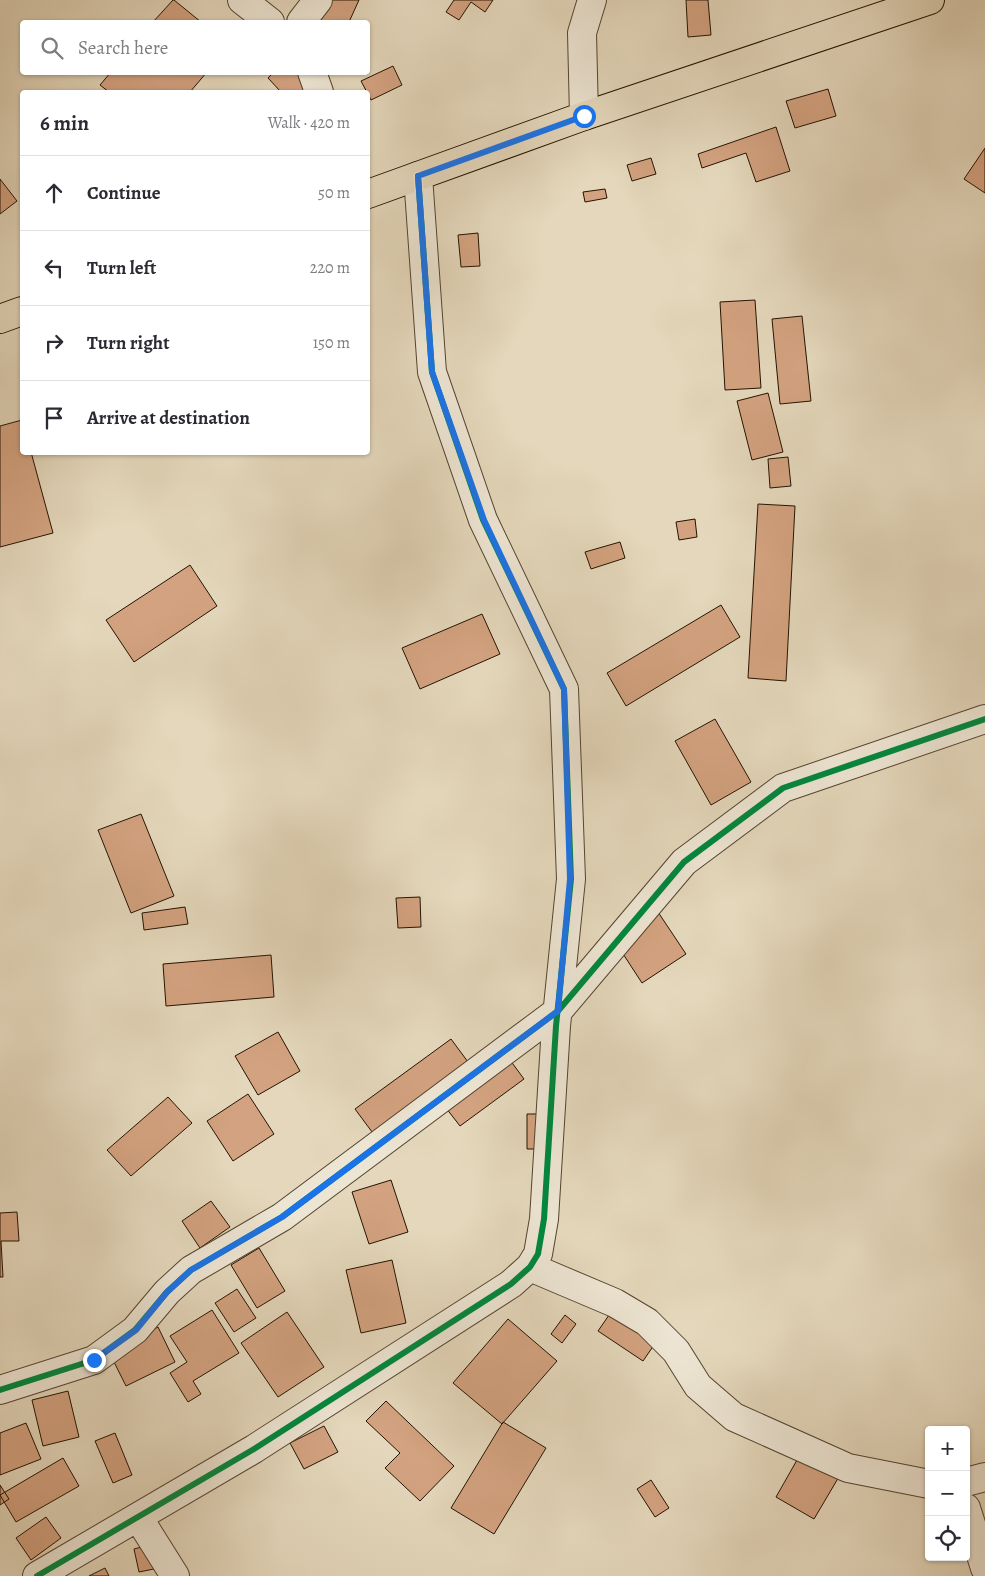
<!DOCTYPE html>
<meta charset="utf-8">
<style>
:root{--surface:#fff;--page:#f2f2f3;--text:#2b2b33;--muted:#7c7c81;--line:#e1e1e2}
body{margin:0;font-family:Alegreya,serif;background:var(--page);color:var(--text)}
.controls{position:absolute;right:15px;bottom:15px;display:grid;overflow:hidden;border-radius:5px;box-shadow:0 1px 4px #0004}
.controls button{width:45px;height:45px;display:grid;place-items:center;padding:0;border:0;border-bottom:1px solid var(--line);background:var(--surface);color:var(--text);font:25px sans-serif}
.stop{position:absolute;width:15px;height:15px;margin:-11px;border:4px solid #1a73e8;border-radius:50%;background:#fff}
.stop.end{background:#1a73e8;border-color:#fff;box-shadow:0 1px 5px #0008}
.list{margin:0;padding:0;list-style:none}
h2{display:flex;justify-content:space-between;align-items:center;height:65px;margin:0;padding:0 20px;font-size:21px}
h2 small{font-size:16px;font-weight:400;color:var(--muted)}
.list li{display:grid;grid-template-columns:32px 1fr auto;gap:15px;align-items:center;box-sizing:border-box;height:75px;padding:0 20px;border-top:1px solid var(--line)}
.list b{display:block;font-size:19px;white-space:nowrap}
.list em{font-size:16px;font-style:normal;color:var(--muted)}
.icon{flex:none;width:28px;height:28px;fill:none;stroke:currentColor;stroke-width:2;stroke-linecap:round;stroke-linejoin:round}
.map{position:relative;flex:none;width:985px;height:1576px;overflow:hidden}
.search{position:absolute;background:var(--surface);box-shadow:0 1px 4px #0004;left:20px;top:20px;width:350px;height:55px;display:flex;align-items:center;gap:12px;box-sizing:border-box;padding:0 18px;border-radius:5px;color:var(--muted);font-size:19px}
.panel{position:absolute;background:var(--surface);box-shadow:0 1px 4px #0004;left:20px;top:90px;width:350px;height:365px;border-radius:5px}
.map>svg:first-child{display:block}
.building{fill:#d3a280;stroke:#241300}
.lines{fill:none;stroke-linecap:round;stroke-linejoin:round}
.minor-casing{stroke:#54442f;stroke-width:30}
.major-casing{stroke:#241300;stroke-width:30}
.minor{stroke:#ede5d3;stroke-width:28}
.major{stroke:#e4d7bb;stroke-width:28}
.cycleway-casing{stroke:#ede5d3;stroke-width:9}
.cycleway{stroke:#00873e;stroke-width:6}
.route{stroke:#1a73e8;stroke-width:6}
</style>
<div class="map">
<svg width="985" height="1576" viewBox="0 0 985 1576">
<rect width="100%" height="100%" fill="#e4d7bb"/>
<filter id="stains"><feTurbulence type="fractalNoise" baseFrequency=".004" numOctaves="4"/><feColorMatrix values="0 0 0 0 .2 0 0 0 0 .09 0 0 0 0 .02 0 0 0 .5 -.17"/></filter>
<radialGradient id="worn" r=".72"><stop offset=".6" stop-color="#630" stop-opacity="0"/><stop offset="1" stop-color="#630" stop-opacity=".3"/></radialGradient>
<path class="building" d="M173 0H174L201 22H153Z
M328 0H359L349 22H318Z
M454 0H493L485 12 471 2 459 20 446 12Z
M686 0H708L711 35 688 37Z
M393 66 402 85 371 100 361 81Z
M111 72H207L190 92H109L100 85Z
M271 72H300L318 92H281L268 78 272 74Z
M828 89 836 116 795 128 786 101Z
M776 127 790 171 756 182 746 153 702 168 698 154Z
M985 148V193L964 179Z
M651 158 656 174 632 181 627 165Z
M0 179 17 201 0 214Z
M605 189 607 198 585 202 583 192Z
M478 233 480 266 461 267 458 235Z
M755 300 761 388 725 390 720 302Z
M802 316 811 401 780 404 772 319Z
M768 393 783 452 752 460 737 401Z
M22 420V452H31L53 533 0 547V426Z
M788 457 791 486 770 488 768 459Z
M758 504 795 506 786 681 748 678Z
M695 519 697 537 679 540 676 522Z
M620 542 625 558 591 569 585 552Z
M190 565 217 606 134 662 106 620Z
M721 605 740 637 626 706 607 673Z
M482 614 500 654 420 689 402 648Z
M715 719 751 782 711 805 675 741Z
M141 814 174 896 131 913 98 830Z
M420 897 421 927 398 928 396 898Z
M185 907 188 924 144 930 142 913Z
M658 912 686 954 642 983 614 940Z
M271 955 274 997 166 1006 163 964Z
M278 1032 300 1071 258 1095 235 1056Z
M451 1039 474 1070 378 1140 355 1109Z
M510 1060 524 1079 460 1126 446 1108Z
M248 1094 274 1134 233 1161 207 1121Z
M168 1097 192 1123 131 1176 107 1150Z
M527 1114H545V1149H527Z
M391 1180 408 1232 369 1244 352 1192Z
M211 1201 230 1227 200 1248 182 1221Z
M17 1212 19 1241H1L3 1277H0V1213Z
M259 1248 285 1291 257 1308 231 1265Z
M392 1260 406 1323 361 1333 346 1270Z
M237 1289 256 1318 234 1332 215 1303Z
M618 1302 663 1332 643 1361 598 1331Z
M212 1310 239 1353 193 1381 201 1394 188 1402 170 1373 187 1362 170 1336Z
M287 1312 324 1367 278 1397 241 1343Z
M565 1315 576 1324 562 1343 551 1334Z
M508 1319 557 1361 502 1424 453 1383Z
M158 1327 175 1362 126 1386 109 1352Z
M68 1391 79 1437 43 1446 32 1400Z
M386 1401 454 1466 420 1501 385 1468 400 1453 366 1421Z
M503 1422 546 1448 494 1534 451 1508Z
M26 1423 41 1459 0 1475V1433Z
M324 1426 338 1452 304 1469 290 1443Z
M115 1433 132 1475 113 1483 95 1441Z
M801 1453 840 1475 814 1519 776 1497Z
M63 1458 79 1486 16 1522 0 1495Z
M651 1480 669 1508 655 1517 637 1489Z
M0 1485 9 1499 0 1505Z
M46 1517 61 1538 31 1560 16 1538Z
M153 1544 159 1568 139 1572 134 1549Z
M105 1568 109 1576H89Z"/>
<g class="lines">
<g class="minor-casing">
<path id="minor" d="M242 0 270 22
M301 22 318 0
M312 72 319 92
M584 116 582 33 592 0
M530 1267 615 1303 647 1322 676 1351 698 1386 734 1417 848 1468 929 1484
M0 1390 94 1360 135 1330 167 1292 191 1270 282 1217 558 1011 684 862 783 788 985 719
M966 1482 985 1477
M966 1508 985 1568
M138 1517 175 1576
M37 1576 254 1449 511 1284 530 1267 538 1254 544 1219 556 1026 571 879 564 689 483 520 432 372 418 176"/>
</g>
<g class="major-casing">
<path id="major" d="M368 194 584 116 930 0
M0 319 22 311"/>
</g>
<use href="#minor" class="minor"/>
<use href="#major" class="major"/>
<g class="cycleway-casing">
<path id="cycleway" d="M0 1390 94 1360 135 1330 167 1292 191 1270 282 1217 558 1011 684 862 783 788 985 719
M37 1576 254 1449 511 1284 530 1267 538 1254 544 1219 556 1026 571 879 564 689 483 520 432 372 418 176"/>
</g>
<use href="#cycleway" class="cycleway"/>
</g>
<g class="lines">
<path class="route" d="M94 1360 136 1330 167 1292 191 1270 282 1217 558 1011 570 879 564 689 484 520 432 372 418 176 584 116"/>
</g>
<rect width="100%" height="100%" filter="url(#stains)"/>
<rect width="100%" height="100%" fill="url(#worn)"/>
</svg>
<div class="controls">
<button>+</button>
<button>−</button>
<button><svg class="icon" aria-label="locate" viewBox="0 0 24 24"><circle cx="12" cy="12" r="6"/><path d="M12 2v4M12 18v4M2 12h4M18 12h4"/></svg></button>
</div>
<div class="stop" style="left:584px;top:116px"></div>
<div class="stop end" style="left:94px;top:1360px"></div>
<div class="search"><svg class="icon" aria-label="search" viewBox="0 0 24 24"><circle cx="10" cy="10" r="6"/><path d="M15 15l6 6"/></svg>Search here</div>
<section class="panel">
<h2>6 min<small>Walk · 420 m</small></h2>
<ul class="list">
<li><svg class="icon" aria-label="ahead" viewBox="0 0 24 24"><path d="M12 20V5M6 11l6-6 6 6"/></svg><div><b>Continue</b></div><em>50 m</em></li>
<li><svg class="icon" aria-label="left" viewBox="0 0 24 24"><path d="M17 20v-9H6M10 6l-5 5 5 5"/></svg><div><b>Turn left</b></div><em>220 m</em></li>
<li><svg class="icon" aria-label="right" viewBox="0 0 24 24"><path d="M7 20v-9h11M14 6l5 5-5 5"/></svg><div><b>Turn right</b></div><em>150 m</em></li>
<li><svg class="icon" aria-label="arrive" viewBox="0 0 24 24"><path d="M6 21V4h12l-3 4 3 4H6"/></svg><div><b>Arrive at destination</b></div></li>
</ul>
</section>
</div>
